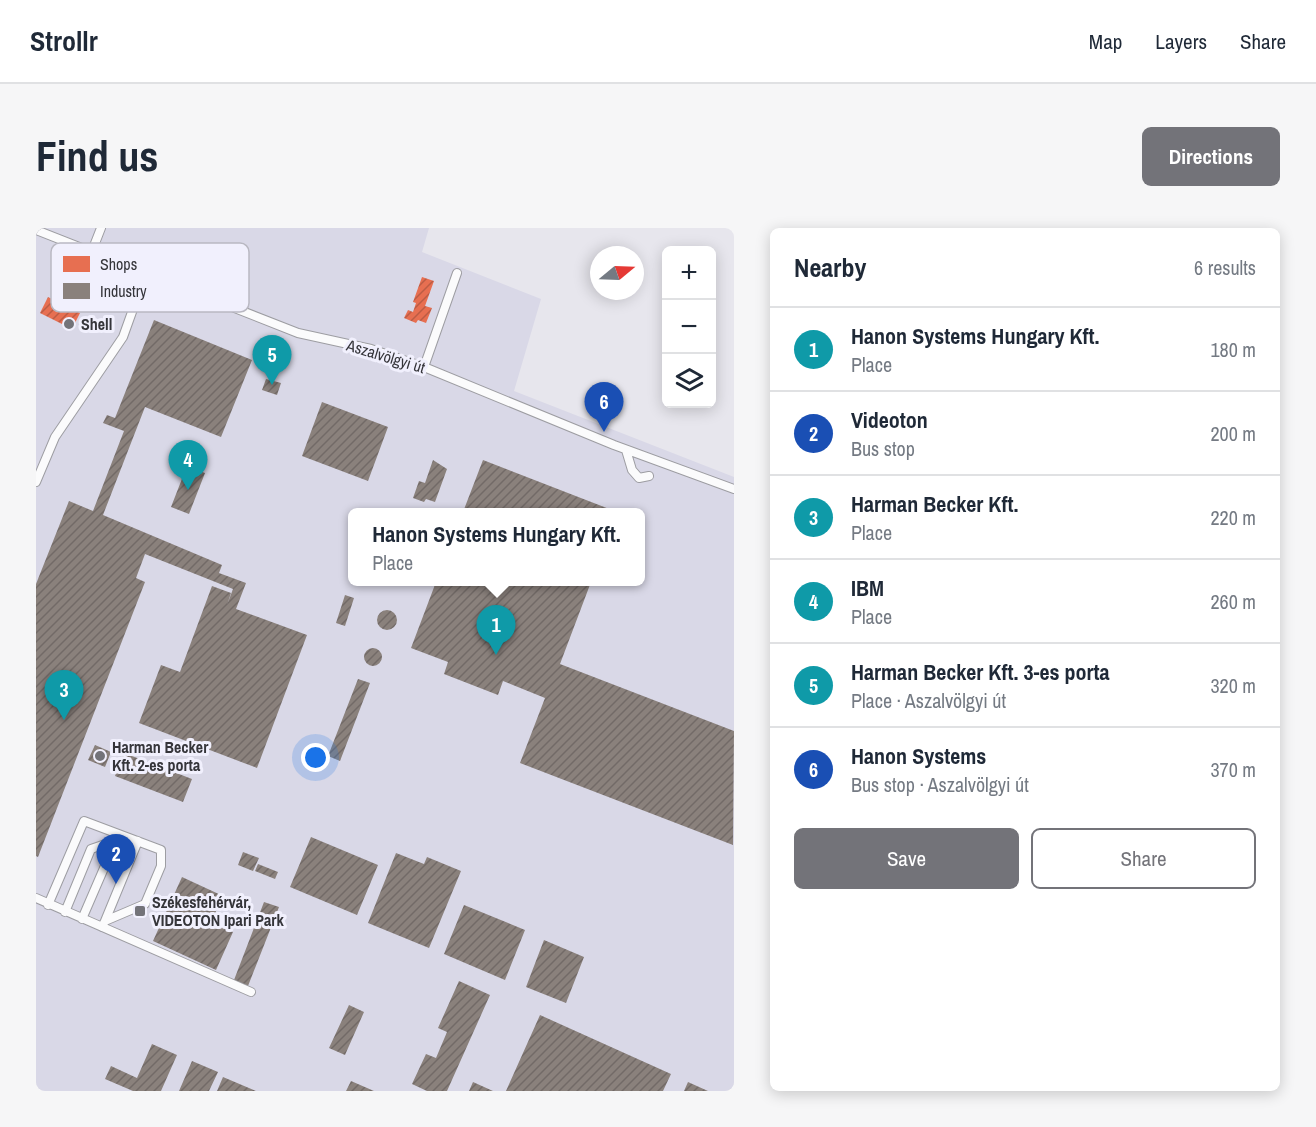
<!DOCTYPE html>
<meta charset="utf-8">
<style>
:root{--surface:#fff;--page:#f6f6f7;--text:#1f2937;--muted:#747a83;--line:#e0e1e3;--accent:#737379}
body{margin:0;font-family:"Archivo Narrow",sans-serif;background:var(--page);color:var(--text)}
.controls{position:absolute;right:18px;top:18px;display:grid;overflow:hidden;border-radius:9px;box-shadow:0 3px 15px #0003}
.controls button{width:54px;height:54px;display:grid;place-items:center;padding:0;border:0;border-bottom:2px solid var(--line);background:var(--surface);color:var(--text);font:30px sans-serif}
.compass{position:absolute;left:554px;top:18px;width:54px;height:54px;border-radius:50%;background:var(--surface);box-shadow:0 3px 15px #0003;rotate:71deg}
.you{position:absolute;left:280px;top:530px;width:21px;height:21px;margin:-15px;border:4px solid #fff;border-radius:50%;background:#1a73e8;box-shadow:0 0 0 9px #1a73e833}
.badge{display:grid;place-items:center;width:39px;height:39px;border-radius:50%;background:var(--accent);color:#fff;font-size:20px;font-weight:700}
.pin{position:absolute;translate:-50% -50px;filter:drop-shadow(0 2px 3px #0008)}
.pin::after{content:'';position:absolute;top:32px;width:21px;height:18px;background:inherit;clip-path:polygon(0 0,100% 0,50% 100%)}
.popup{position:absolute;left:312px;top:280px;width:297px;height:78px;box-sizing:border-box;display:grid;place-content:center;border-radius:9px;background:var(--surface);filter:drop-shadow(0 2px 4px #0005);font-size:20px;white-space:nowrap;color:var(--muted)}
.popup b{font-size:22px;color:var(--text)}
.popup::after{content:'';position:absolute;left:50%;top:100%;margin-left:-12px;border:12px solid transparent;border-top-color:var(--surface)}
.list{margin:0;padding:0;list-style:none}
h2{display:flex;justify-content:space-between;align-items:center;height:78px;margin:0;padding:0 24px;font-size:26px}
h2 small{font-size:20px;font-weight:400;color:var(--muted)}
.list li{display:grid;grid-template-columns:39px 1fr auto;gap:18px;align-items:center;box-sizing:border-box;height:84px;padding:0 24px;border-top:2px solid var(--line)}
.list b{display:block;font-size:22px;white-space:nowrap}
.list p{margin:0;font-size:20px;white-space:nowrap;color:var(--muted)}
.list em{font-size:20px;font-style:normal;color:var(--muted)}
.actions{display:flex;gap:12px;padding:18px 24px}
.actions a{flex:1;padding:14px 0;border:2px solid var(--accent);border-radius:9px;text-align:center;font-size:21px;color:var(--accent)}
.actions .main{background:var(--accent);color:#fff}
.icon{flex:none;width:33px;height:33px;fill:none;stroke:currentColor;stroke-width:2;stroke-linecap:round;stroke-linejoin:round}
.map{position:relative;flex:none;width:698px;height:863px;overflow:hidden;border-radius:9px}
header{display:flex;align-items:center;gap:36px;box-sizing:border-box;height:84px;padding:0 30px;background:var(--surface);border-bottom:2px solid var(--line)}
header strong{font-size:28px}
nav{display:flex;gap:33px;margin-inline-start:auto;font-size:21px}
.intro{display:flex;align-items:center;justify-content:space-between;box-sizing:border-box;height:144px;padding:0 36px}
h1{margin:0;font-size:42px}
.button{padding:15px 27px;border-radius:9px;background:var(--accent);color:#fff;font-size:21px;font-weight:700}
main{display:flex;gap:36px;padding:0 36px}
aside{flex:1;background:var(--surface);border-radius:9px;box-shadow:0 3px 15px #0003}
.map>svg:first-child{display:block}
.built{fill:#d9d8e7;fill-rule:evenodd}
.shops{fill:url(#shops-hatch)}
.industry{fill:url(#industry-hatch)}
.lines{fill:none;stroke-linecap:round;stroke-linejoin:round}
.minor-casing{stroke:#9d9da2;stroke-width:10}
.minor{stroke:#fbfbfc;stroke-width:8}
.poi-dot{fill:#737379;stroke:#f1f0fd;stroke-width:2}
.labels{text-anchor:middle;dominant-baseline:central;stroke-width:6;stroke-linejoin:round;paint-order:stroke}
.poi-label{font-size:16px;font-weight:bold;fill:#35353a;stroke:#f1f0fd;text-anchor:start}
.street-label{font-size:16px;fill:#35353a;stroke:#f1f0fd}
.key{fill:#f1f0fd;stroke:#b9b8c2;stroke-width:1.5}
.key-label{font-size:16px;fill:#35353a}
</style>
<header>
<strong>Strollr</strong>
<nav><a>Map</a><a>Layers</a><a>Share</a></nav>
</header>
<div class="intro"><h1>Find us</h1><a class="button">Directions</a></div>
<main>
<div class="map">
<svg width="698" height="863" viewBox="0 0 698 863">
<defs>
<pattern id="shops-hatch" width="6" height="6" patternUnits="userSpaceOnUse" patternTransform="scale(1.5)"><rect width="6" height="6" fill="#e76f51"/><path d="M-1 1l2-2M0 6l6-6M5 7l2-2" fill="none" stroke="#bc5c44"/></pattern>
<pattern id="industry-hatch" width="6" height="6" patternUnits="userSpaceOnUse" patternTransform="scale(1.5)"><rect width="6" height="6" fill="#8a817c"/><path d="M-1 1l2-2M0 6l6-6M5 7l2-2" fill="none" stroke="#726a67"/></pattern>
</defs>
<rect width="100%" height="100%" fill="#e7e6ed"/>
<path class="built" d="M0 0H393L386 24 505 71 478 163 698 249V863H0ZM316 284H604V354H316Z"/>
<path class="shops" d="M386 49 398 53 389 78 396 80 390 95 382 92 380 95 368 90 372 82 377 84 380 75 377 74Z
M12 69 44 85 36 101 4 85Z"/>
<path class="industry" d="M118 92 216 132 185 209 109 179 67 287 186 337 183 345 210 355 200 381 271 407 221 540 103 495 125 437 144 444 176 358 195 365 191 377 197 361 109 326 100 350 109 354 2 629 0 628V356L33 273 57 283 88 203 67 195 71 187 79 190Z
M230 151 245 155 241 167 226 162Z
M286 174 352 199 332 253 266 228Z
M397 232 411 241 399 274 390 271 388 274 377 270 383 253 389 255Z
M447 232 581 284H427Z
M151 238 169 245 153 286 135 279Z
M400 354H555L524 436 698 503 697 617 484 535 509 470 467 453 462 467 408 446 412 434 375 420Z
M309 367 318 370 309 398 300 395Z
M341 392a10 10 0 1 1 20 0a10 10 0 1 1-20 0Z
M328 429a9 9 0 1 1 18 0a9 9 0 1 1-18 0Z
M322 451 334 455 304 533 292 528Z
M59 517 75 524 69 539 52 532Z
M88 525 156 551 147 574 79 548Z
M275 609 342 637 321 687 254 659Z
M207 624 223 630 217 643 202 637Z
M360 625 388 636 391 629 425 643 393 720 332 695Z
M222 636 242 644 239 651 219 643Z
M146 649 187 668 175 694 197 704 180 742 117 713Z
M228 674 243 679 212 758 198 752Z
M428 677 489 702 469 752 408 726Z
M508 712 548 729 530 775 490 759Z
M423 753 454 767 411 863H391L376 856 390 826 400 830 411 804 402 800Z
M313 777 328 784 309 827 293 820Z
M504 787 635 846 627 863H470Z
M116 816 141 827 125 863H97L69 851 75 838 101 850Z
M156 833 182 844 173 863H143Z
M187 849 220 863H181Z
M315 853 338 863H310Z
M437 854 457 863H433Z
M652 854 672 863H648Z"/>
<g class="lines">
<g class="minor-casing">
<path id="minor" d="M0 2 262 105 335 121 388 139 578 217 698 261
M56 23 65 0
M388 139 421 45
M590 222 596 242 603 250 613 248
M0 254 19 209 87 109 110 45
M0 670 215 764
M12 677 48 593 125 622V638L109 676 69 693 66 699
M29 684 55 621 81 612
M46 691 81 610
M69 693 102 613"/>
</g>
<use href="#minor" class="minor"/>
</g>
<g class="poi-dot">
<circle cx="33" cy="96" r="6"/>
<circle cx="64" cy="528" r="6"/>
<rect x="98" y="677" width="12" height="12" rx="3"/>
</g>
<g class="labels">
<g class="poi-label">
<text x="45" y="96">Shell</text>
<text x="76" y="519">Harman Becker<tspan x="76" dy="18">Kft. 2-es porta</tspan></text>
<text x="116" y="674">Székesfehérvár,<tspan x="116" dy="18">VIDEOTON Ipari Park</tspan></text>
</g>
<g class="street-label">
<text transform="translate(350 128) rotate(17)">Aszalvölgyi út</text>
</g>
</g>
<rect x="15" y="15" width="198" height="69" rx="9" class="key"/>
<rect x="27" y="28" width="27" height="16" fill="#e76f51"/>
<rect x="27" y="55" width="27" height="16" fill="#8a817c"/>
<g class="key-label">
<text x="64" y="42">Shops</text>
<text x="64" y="69">Industry</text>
</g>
</svg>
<div class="controls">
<button>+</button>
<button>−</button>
<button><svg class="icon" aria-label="layers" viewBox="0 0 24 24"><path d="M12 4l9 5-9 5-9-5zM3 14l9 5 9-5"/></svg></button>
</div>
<svg class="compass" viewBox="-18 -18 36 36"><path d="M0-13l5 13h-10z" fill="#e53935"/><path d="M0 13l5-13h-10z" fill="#747a83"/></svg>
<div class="you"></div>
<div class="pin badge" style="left:460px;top:427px;background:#0f9aa8">1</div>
<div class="popup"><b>Hanon Systems Hungary Kft.</b>Place</div>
<div class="pin badge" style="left:80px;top:656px;background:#1a4fb4">2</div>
<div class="pin badge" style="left:28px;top:492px;background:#0f9aa8">3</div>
<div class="pin badge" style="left:152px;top:262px;background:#0f9aa8">4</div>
<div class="pin badge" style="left:236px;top:157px;background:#0f9aa8">5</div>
<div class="pin badge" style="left:568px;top:204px;background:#1a4fb4">6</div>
</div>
<aside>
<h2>Nearby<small>6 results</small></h2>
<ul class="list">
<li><span class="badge" style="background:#0f9aa8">1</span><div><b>Hanon Systems Hungary Kft.</b><p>Place</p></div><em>180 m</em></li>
<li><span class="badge" style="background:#1a4fb4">2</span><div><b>Videoton</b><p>Bus stop</p></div><em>200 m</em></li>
<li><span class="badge" style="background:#0f9aa8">3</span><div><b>Harman Becker Kft.</b><p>Place</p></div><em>220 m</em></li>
<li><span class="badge" style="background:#0f9aa8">4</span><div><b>IBM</b><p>Place</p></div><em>260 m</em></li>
<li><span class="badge" style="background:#0f9aa8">5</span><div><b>Harman Becker Kft. 3-es porta</b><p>Place · Aszalvölgyi út</p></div><em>320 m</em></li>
<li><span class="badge" style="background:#1a4fb4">6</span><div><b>Hanon Systems</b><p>Bus stop · Aszalvölgyi út</p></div><em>370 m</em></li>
</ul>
<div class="actions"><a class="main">Save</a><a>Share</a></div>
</aside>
</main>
